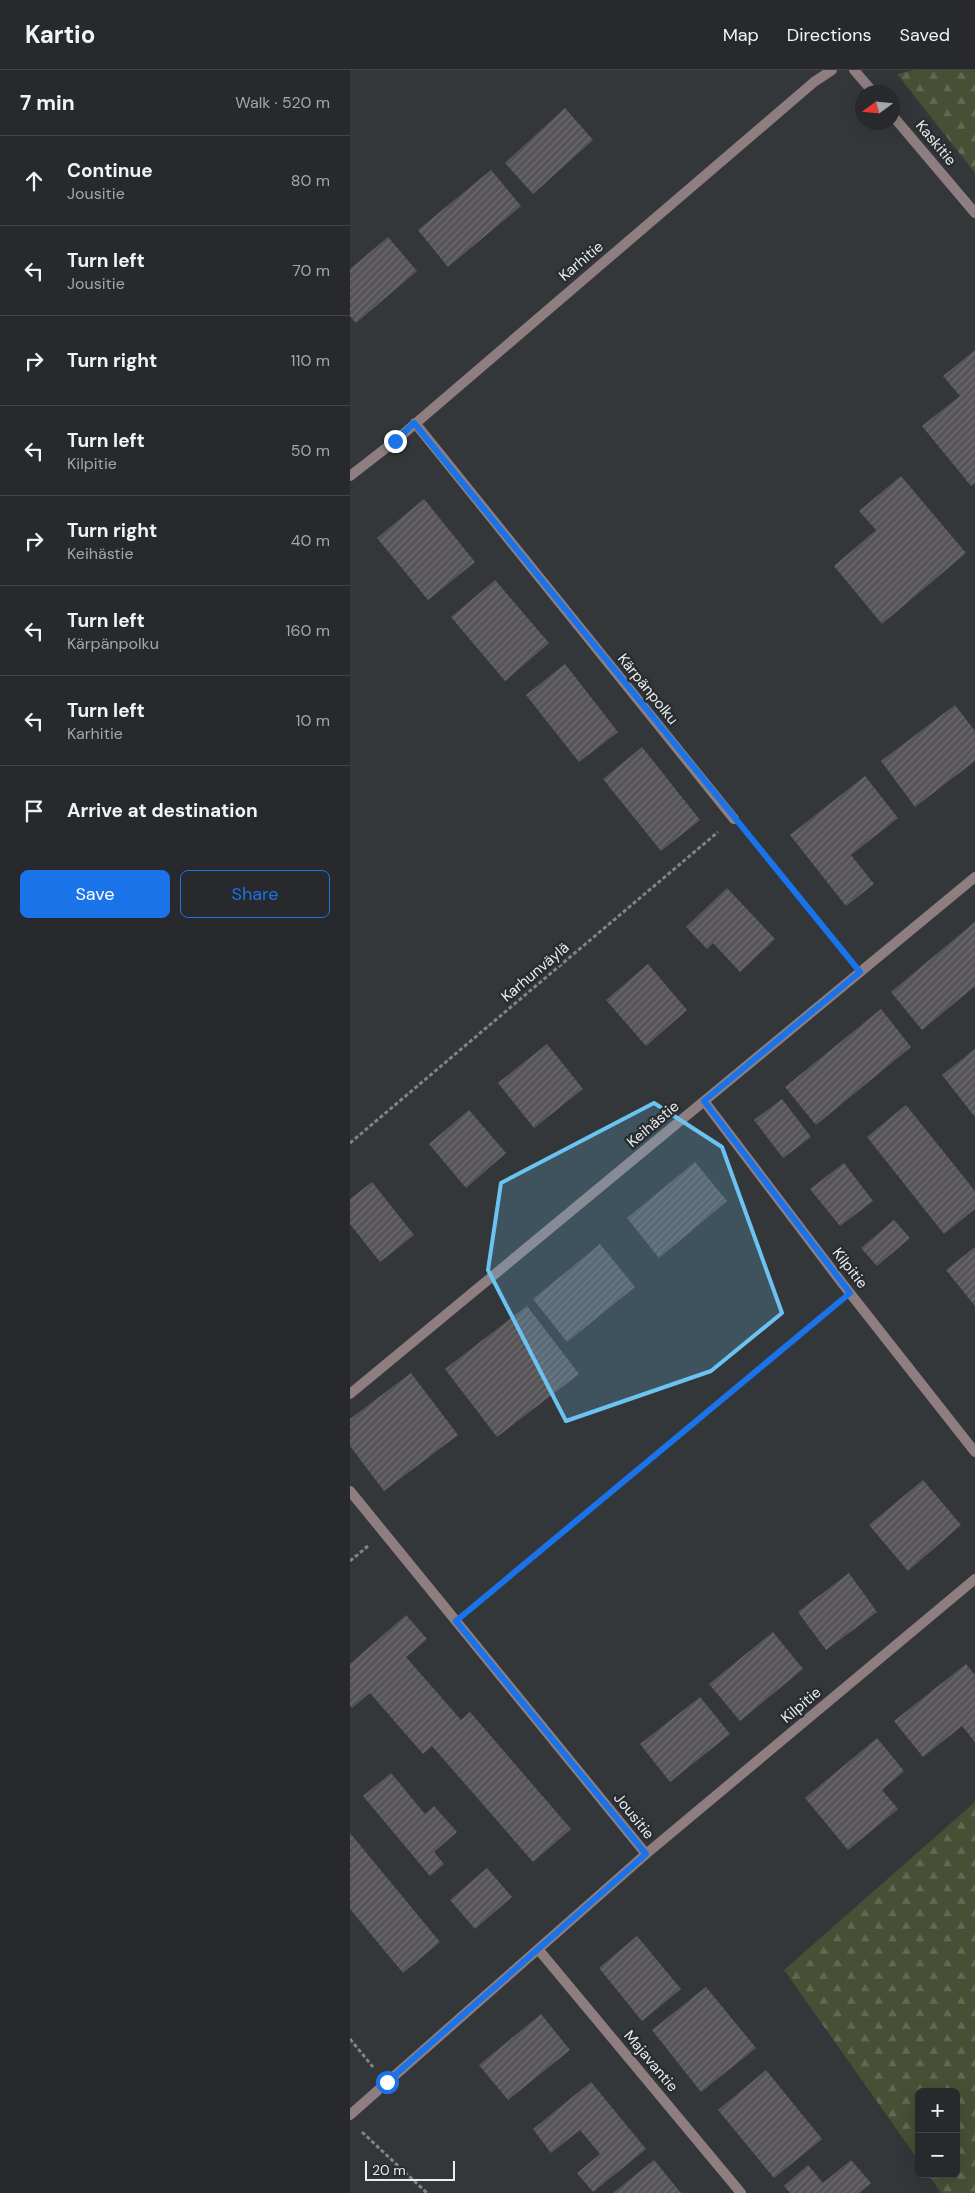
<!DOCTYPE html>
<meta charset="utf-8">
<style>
:root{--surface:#27292c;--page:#2f3134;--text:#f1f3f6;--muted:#a4a6a9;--line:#434548;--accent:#1a73e8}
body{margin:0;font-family:"DM Sans",sans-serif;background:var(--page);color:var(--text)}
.controls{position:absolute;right:15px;bottom:15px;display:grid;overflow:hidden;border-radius:8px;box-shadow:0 5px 20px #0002}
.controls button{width:45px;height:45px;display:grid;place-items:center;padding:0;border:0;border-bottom:1px solid var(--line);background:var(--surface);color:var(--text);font:25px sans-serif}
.compass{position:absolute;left:505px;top:15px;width:45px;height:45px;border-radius:50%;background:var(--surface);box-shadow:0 5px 20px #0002;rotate:255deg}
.scale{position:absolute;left:15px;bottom:12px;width:90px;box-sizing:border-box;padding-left:5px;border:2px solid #eaedef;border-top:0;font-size:14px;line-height:18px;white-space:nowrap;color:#eaedef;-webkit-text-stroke:4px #2a2d30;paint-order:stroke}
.stop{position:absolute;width:15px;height:15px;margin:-11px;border:4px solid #1a73e8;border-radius:50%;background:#fff}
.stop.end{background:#1a73e8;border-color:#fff;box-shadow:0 1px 5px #0008}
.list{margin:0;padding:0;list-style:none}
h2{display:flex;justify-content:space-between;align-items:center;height:65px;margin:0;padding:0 20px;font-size:21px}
h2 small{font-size:16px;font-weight:400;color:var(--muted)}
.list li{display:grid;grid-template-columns:32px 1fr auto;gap:15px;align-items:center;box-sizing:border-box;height:90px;padding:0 20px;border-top:1px solid var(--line)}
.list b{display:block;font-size:19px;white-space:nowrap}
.list p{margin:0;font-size:16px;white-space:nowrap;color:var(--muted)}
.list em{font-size:16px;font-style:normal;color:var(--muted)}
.actions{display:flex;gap:10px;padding:15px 20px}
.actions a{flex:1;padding:11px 0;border:1px solid var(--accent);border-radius:8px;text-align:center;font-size:18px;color:var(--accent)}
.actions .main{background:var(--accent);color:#fff}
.icon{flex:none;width:28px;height:28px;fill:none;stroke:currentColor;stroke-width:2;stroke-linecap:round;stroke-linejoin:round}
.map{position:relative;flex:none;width:625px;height:2123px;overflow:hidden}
header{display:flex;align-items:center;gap:30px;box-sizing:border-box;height:70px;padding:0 25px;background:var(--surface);border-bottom:1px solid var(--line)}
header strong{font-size:24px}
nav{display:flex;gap:28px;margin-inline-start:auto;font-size:18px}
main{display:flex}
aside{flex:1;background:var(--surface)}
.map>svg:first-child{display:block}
.forest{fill:url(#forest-firs)}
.building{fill:url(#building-hatch)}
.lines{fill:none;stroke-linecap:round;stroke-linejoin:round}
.path{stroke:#818487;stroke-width:3;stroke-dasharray:4 2.5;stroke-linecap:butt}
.minor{stroke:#8f7e80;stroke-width:10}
.route{stroke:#1a73e8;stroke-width:6}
.marked{fill:#6bc3f2;fill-opacity:0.2;stroke:#6bc3f2;stroke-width:4;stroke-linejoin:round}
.labels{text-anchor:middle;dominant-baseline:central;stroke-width:5;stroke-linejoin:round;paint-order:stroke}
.street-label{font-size:15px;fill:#eaedef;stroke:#2a2d30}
</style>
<header>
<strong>Kartio</strong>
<nav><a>Map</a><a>Directions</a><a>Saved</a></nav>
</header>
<main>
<aside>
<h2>7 min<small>Walk · 520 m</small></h2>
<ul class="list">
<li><svg class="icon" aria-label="ahead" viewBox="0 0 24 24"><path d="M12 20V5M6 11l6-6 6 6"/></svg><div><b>Continue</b><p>Jousitie</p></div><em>80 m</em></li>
<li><svg class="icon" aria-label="left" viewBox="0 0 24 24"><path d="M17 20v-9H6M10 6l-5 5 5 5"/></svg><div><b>Turn left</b><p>Jousitie</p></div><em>70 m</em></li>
<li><svg class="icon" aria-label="right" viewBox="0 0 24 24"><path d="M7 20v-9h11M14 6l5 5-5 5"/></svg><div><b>Turn right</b></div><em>110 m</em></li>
<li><svg class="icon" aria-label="left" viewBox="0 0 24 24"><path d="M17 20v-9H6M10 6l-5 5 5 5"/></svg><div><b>Turn left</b><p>Kilpitie</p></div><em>50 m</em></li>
<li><svg class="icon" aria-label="right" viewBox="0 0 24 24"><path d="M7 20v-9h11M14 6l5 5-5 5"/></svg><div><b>Turn right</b><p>Keihästie</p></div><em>40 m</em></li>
<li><svg class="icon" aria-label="left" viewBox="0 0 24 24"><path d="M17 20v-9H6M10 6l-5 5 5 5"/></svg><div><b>Turn left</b><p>Kärpänpolku</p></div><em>160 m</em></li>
<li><svg class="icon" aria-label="left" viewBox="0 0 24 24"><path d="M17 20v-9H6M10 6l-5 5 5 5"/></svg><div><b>Turn left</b><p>Karhitie</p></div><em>10 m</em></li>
<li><svg class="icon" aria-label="arrive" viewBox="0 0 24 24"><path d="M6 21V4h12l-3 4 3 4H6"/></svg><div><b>Arrive at destination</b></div></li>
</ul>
<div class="actions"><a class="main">Save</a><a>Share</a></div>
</aside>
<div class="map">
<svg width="625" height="2123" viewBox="0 0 625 2123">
<defs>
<pattern id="forest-firs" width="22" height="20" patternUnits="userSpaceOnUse" patternTransform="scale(1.25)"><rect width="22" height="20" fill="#474f35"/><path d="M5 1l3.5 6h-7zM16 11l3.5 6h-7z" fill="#626953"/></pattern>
<pattern id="building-hatch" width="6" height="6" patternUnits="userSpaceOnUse" patternTransform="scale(1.25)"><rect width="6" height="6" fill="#575458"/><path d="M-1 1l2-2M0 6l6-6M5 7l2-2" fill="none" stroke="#6f6d70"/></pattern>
</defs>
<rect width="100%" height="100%" fill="#34373a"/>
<path class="forest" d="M564 0H625V103L547 4Z
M625 1732V2123H591L578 2104H606V2022H569V2091L434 1900Z"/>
<path class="building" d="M215 38 243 70 183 124 155 93Z
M141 100 171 136 98 197 68 160Z
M38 167 67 201 6 253 0 246V199Z
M625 280V413L621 416 572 356 610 326 593 306Z
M551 406 616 483 532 554 484 496 526 460 509 441Z
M74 429 125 492 78 530 27 468Z
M145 510 199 573 155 611 101 547Z
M215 594 268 662 229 692 176 625Z
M605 635 625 661V691L565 737 531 691Z
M292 677 350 750 311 781 253 709Z
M515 706 548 748 501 785 524 814 496 836 440 765Z
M377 818 425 869 390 902 363 873 357 879 336 857Z
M625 852V916L572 960 541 922Z
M298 894 337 940 296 976 256 930Z
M531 939 561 977 466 1055 435 1017Z
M197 974 233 1019 184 1058 148 1013Z
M625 979V1047L592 1005Z
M432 1029 461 1067 433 1088 404 1050Z
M556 1035 625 1121V1139L594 1164 517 1067Z
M119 1040 156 1083 116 1118 79 1074Z
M345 1092 377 1131 309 1188 277 1148Z
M494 1093 523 1131 490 1156 460 1119Z
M22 1112 64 1165 30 1192 0 1154V1129Z
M544 1150 560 1168 527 1196 511 1178Z
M250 1174 285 1217 217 1272 183 1229Z
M625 1177V1236L596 1200Z
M177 1236 229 1304 147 1367 95 1299Z
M61 1303 108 1365 34 1421 0 1376V1349Z
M573 1410 611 1455 558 1501 519 1455Z
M499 1503 527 1542 476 1580 448 1542Z
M56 1545 77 1569 56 1587 111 1650 120 1642 221 1759 183 1792 82 1676 73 1684 20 1623 2 1638 0 1636V1594Z
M423 1562 453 1599 390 1651 359 1614Z
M616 1594 625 1605V1672L612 1656 573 1687 544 1651Z
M350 1627 380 1664 320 1712 290 1674Z
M527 1668 554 1701 532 1720 548 1739 498 1780 455 1728Z
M41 1703 75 1744 84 1736 107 1762 84 1782 94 1794 80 1806 13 1726Z
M0 1763 90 1872 53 1903 0 1839Z
M137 1798 162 1827 125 1859 100 1830Z
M287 1866 331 1919 292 1951 249 1898Z
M356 1917 406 1978 351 2022 302 1960Z
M191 1944 220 1980 158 2030 129 1995Z
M416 2000 472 2069 424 2108 368 2040Z
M241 2012 296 2079 243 2122 227 2103 250 2084 230 2060 201 2083 183 2059Z
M304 2090 331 2123H263Z
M501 2090 521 2113 509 2123H440L434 2116 458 2095 473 2113Z"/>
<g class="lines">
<path class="path" d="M397 764 498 887
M0 1073 368 762
M0 1491 18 1476
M122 1538 484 1236
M0 1969 23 1997
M12 2062 77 2123"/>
<path class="minor" d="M504 0 523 22
M542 45 625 143
M65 353 384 749
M0 406 45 371 464 12 482 0
M354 1031 492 1213 625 1382
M0 1324 625 807
M0 1421 296 1784 0 2045
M296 1784 625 1509
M188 1879 391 2123"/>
</g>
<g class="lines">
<path class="route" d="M37 2012 296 1784 106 1551 500 1223 354 1031 510 902 64 353 45 371"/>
</g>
<path class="marked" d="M304 1033 372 1077 432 1243 361 1301 216 1351 138 1200 151 1113Z"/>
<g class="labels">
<g class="street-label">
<text transform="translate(586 73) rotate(50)">Kaskitie</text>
<text transform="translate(231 191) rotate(-40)">Karhitie</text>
<text transform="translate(298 619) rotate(51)">Kärpänpolku</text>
<text transform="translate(185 902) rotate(-40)">Karhunväylä</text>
<text transform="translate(303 1054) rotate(-40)">Keihästie</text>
<text transform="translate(500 1198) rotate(52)">Kilpitie</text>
<text transform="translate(451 1635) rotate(-40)">Kilpitie</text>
<text transform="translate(284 1746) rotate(51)">Jousitie</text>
<text transform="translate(301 1991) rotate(50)">Majavantie</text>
</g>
</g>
</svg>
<div class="controls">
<button>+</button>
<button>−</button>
</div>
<svg class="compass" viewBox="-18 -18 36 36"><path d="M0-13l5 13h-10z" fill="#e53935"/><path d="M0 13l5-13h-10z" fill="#a4a6a9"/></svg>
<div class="scale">20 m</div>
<div class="stop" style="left:37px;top:2012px"></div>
<div class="stop end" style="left:45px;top:371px"></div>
</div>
</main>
